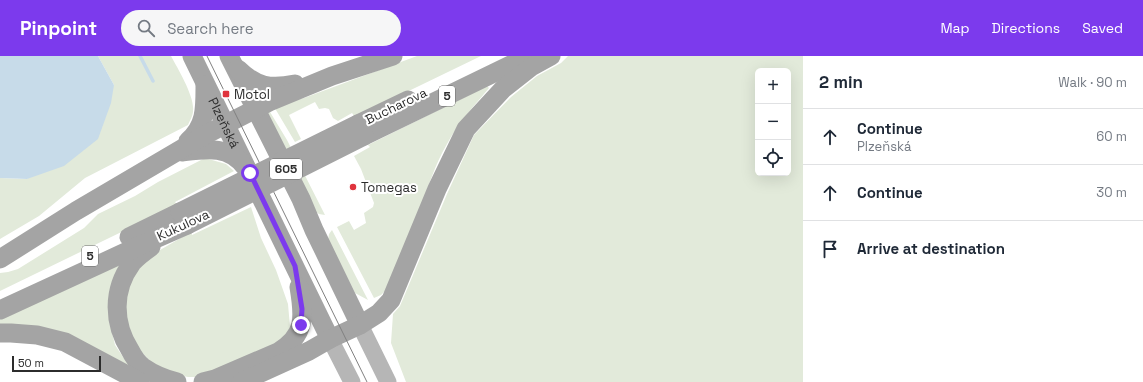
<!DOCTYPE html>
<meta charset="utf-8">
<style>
:root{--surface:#fff;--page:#f6f6f7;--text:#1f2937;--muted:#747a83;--line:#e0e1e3;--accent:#7c3aed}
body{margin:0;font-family:"Space Grotesk",sans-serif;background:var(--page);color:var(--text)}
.controls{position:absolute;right:12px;top:12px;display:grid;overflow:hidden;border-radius:6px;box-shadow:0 4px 16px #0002}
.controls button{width:36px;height:36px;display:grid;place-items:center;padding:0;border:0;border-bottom:1px solid var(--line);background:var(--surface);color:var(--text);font:20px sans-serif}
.scale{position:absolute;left:12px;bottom:10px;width:89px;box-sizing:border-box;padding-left:4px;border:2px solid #2c2c2c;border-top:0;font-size:11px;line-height:14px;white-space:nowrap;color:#2c2c2c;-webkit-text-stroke:3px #fff;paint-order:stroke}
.stop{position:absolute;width:12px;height:12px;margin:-9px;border:3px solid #7c3aed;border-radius:50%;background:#fff}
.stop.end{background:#7c3aed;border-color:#fff;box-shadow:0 1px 4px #0008}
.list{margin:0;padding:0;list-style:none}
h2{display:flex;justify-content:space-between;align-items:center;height:52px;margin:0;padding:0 16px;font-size:17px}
h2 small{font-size:13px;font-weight:400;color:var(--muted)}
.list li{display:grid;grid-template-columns:26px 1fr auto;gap:12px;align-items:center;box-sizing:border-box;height:56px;padding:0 16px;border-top:1px solid var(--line)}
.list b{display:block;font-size:15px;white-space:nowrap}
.list p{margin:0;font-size:13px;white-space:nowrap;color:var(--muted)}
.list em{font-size:13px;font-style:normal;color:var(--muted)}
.icon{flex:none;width:22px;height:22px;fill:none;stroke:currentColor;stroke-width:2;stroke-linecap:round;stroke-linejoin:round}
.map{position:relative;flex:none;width:803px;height:326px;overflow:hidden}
header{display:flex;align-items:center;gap:24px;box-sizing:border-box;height:56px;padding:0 20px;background:var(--accent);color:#fff}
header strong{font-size:19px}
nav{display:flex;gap:22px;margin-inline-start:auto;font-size:14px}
.search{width:280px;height:36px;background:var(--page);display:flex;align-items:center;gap:10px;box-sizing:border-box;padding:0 14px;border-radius:22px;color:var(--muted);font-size:15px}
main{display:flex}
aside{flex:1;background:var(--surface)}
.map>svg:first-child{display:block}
.green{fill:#e2eada;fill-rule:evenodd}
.water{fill:#c7dbe9}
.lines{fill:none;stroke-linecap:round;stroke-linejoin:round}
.stream{stroke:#c7dbe9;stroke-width:3.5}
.secondary{stroke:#b6b6b6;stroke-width:17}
.primary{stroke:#a4a4a4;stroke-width:19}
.tram{stroke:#818181;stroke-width:1}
.primary-bridge{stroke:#a4a4a4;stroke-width:19}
.route{stroke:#7c3aed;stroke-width:5}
.poi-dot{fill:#df333d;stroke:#fff;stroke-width:1.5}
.labels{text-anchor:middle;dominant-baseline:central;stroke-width:4;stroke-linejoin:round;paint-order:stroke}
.shield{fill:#fff;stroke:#6b6b6b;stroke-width:1}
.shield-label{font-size:12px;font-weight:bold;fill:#2c2c2c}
.poi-label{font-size:13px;fill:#2c2c2c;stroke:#fff;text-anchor:start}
.street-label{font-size:13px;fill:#2c2c2c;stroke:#fff}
</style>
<header>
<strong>Pinpoint</strong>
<div class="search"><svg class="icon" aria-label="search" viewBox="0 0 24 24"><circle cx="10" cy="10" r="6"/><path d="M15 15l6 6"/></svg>Search here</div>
<nav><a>Map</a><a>Directions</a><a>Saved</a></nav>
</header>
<main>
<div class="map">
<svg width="803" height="326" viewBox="0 0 803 326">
<rect width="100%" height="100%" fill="#fff"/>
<path class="green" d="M98 0H171C178 13 195 41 193 55 193 60 190 64 188 69L85 122 39 160 0 183V122L27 123 114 29Z
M417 0H481L355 61 352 57 338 65 333 62 329 53 325 52 319 53 315 46 289 59 301 83 295 86 273 49 304 42Z
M568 0H803V326H406L391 287 393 258 400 250 447 138 474 79 511 41 537 20 561 7ZM758 15H788V117H758Z
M487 30 489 32C474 50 458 67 447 88 435 108 428 132 420 153 409 181 397 208 385 235L381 239 374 242 337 171 349 165 354 174 366 167 364 157 373 151 374 147 361 113 354 100 370 91 368 89Z
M267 51 287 84 325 159 319 158 316 156 266 53Z
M205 102 226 108 234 115 175 146 177 149 0 235V217L8 216 18 213 84 172 98 158 135 140 158 126Z
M251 151 261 182 276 214 288 248 290 271 285 285 197 321H188L177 319 156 311 133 287 124 252 130 225 148 201 191 176 192 179Z
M332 174 368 244 355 237 328 184 329 178Z
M127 199 109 264 115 289 123 301 132 313 0 270V261Z"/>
<path class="water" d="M0 0H98L114 29 111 47 98 83 64 110 27 123 0 122Z"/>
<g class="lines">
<path class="stream" d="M140 0 153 25"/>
<path class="secondary" d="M360 269 388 326
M330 283 352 326"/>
<g class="primary">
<path id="s1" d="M192 0 330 283"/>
<path d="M229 0 301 143 314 174 360 269"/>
<path d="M238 13C256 31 271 33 295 28"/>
<path d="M358 68 408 44"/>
<path d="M364 80 529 0"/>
<path d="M188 85C206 70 205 51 205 29"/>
<path d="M182 96C206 93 229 89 245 111"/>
<path d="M129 181 180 156"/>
<path d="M151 191C144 196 137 201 132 207 112 234 113 267 130 294 133 300 138 307 143 311 153 318 165 323 177 326"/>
<path d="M0 203 76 155 207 78 269 46 332 20 393 0"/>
<path d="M0 254 128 195 187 169"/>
<path d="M0 277H11L37 279 65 286 140 326"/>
<path d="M203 326 215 323 278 296C306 279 304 261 299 231"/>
<path d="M241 326 309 295 330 283 360 269 379 257 391 244 437 133 466 73 503 33 531 11 551 0"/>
</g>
<path class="tram" d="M207 0 367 326"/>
<path class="primary-bridge" d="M180 156 358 68
M187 169 364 80"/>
</g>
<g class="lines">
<path class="route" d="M250 117 295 210 302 253 301 269"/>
</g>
<g class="poi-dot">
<rect x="222" y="34" width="8" height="8" rx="2"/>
<circle cx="353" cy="131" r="4"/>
</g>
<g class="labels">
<g class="shield">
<rect x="439" y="30" width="16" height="20" rx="3"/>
<rect x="270" y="103" width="32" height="20" rx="3"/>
<rect x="82" y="190" width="16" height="20" rx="3"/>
</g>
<g class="shield-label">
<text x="447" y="40">5</text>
<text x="286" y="113">605</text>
<text x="90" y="200">5</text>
</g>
<g class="poi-label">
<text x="234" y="38">Motol</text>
<text x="361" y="131">Tomegas</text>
</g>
<g class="street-label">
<text transform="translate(396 50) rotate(-26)">Bucharova</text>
<text stroke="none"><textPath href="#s1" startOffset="74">Plzeňská</textPath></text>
<text transform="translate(183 169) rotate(-25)">Kukulova</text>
</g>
</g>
</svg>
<div class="controls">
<button>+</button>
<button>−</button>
<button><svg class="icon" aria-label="locate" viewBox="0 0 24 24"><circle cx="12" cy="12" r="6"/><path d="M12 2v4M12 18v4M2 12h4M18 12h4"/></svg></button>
</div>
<div class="scale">50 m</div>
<div class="stop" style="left:250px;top:117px"></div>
<div class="stop end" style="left:301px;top:269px"></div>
</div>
<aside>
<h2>2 min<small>Walk · 90 m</small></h2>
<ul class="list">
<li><svg class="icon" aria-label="ahead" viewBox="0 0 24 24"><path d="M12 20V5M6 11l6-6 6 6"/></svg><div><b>Continue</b><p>Plzeňská</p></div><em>60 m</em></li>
<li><svg class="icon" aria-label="ahead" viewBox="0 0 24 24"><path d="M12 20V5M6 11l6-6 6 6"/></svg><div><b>Continue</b></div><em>30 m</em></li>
<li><svg class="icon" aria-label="arrive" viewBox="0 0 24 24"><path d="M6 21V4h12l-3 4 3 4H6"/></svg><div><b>Arrive at destination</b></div></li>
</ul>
</aside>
</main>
